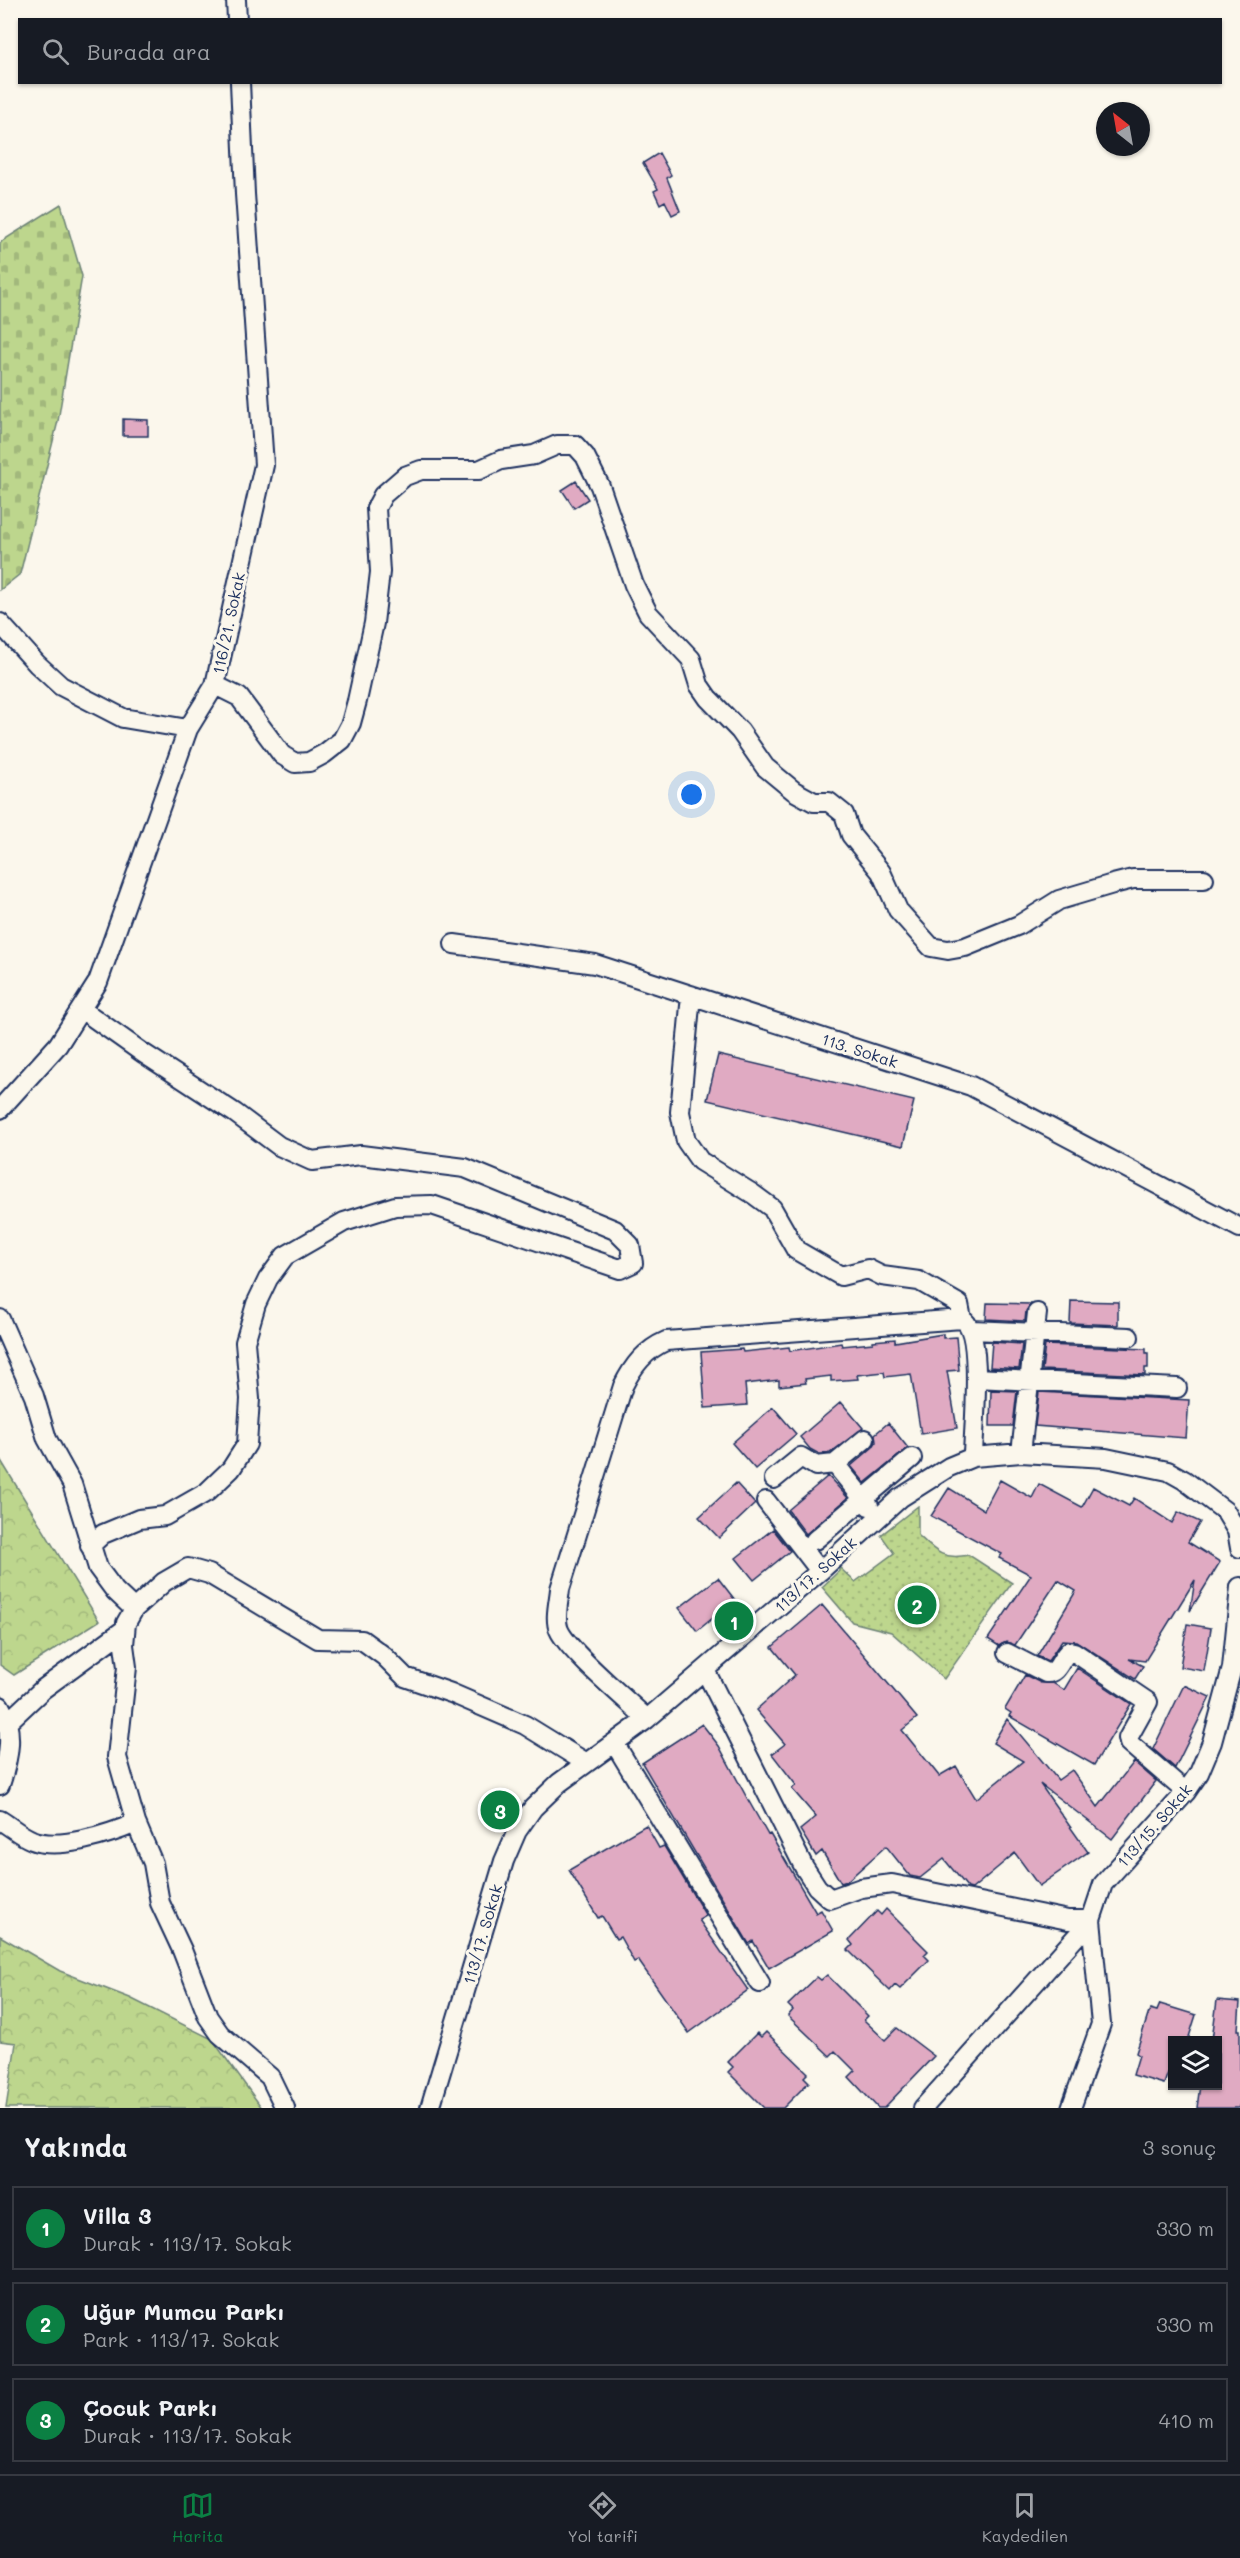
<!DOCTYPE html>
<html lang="tr">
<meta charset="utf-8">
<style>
:root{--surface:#171b24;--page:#242831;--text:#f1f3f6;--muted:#9ea1a6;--line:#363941;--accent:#0b8043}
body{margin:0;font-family:Mali,sans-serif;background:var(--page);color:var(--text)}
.controls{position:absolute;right:18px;bottom:18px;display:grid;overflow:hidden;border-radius:0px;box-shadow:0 2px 4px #0004}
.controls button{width:54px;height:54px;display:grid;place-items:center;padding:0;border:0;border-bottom:2px solid var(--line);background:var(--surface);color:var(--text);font:30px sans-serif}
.compass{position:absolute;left:1096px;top:102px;width:54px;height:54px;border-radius:50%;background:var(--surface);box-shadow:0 2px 4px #0004;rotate:329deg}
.you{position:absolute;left:692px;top:795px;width:21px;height:21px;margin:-15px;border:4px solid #fff;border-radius:50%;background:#1a73e8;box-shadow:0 0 0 9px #1a73e833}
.badge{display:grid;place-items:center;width:39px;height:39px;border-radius:50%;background:var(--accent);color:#fff;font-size:20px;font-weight:700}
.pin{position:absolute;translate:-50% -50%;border:3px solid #fff;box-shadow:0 2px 6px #0006}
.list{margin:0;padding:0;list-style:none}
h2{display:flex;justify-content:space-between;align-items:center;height:78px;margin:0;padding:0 24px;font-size:26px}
h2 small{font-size:20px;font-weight:400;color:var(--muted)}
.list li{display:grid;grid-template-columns:39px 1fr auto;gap:18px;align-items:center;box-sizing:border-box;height:84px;margin:0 12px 12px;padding:0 12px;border:2px solid var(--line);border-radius:0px}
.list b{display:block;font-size:22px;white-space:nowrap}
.list p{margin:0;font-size:20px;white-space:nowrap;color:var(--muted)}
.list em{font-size:20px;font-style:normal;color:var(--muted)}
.icon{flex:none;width:33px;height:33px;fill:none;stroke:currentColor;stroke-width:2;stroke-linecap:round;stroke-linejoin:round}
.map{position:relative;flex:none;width:1240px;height:2108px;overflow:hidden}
.search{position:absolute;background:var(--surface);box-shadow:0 2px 4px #0004;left:18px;right:18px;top:18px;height:66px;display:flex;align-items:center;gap:15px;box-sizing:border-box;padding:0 21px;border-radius:0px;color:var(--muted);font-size:22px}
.sheet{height:366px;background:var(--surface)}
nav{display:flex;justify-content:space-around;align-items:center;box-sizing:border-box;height:84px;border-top:2px solid var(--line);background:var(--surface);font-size:16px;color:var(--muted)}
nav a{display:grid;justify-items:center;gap:3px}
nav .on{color:var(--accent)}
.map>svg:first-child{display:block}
.forest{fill:url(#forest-crowns);stroke:#6c8276;stroke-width:1.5}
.cemetery{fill:url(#cemetery-stones);stroke:#6c8276;stroke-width:1.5}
.park{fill:url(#park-dots);stroke:#6c8276;stroke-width:1.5}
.building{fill:#e0aac2;stroke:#1b2f5e;stroke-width:1.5}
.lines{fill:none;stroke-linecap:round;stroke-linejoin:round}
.minor-casing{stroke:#1b2f5e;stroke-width:22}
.minor{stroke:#fbf7ec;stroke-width:18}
.labels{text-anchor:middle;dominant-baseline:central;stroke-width:6;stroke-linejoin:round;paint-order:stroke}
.street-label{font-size:16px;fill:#1b2f5e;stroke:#fbf7ec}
</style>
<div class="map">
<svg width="1240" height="2108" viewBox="0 0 1240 2108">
<defs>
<pattern id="forest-crowns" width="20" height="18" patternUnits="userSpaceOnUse" patternTransform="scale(1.5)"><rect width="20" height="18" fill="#bdd68d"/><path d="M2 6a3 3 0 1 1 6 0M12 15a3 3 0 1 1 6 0" fill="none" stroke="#a2b87c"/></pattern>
<pattern id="cemetery-stones" width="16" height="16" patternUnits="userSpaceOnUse" patternTransform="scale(1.5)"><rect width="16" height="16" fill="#bdd68d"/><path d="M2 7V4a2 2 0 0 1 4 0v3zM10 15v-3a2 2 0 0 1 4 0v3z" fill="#a2b87c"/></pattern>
<pattern id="park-dots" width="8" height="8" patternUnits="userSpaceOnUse" patternTransform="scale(1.5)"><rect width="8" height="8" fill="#bdd68d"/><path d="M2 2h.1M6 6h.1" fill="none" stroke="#a2b87c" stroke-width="1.8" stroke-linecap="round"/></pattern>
</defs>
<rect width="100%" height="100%" fill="#fbf7ec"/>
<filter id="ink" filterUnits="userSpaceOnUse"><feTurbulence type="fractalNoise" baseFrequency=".0167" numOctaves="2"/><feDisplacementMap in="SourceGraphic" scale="12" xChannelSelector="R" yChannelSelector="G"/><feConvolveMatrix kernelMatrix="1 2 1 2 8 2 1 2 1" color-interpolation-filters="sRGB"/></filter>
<g filter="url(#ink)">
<path class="forest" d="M0 1459 99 1621 14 1675 0 1665Z
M0 1936 60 1971 130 1998 212 2039 262 2108H6L16 2043 0 2041Z"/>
<path class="cemetery" d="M61 204 82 276 58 421 20 574 0 590V244L2 241Z"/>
<path class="park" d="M918 1506V1535C936 1552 942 1560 969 1555L1012 1583 944 1679 891 1632 852 1622 822 1587 839 1571V1567L855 1582 894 1553 881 1535Z"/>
<path class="building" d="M659 153 671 175 667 178 680 211 672 215 665 201 660 204 654 191 658 189 643 163Z
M123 419 148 420V436H123Z
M576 481 588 499 574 508 562 490Z
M718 1055 914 1101 903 1146 707 1100Z
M1071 1301 1118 1302V1325L1070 1323Z
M987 1303 1031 1304 1026 1311 1025 1321 986 1319Z
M943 1334V1338L956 1337 959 1370 947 1371 957 1428 921 1434 911 1374 885 1377 884 1372 857 1375 858 1379 831 1381V1376L805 1379 806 1383 779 1386V1380L745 1384 747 1405 705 1408 701 1352 742 1349 743 1352 789 1347 790 1351 841 1343 842 1346 873 1343V1341L895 1339V1342Z
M992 1342 1022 1344 1019 1369 990 1367Z
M1045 1345 1146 1349V1353H1148V1368H1145V1375L1042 1370Z
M991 1390 1017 1391 1013 1426H990Z
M1039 1392 1189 1400 1186 1438 1035 1426Z
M841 1402 863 1428 830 1453 819 1454 810 1449 800 1437Z
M773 1407 796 1434 755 1469 732 1443Z
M888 1423 908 1448 865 1483 851 1466 873 1447 876 1442 875 1434Z
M828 1476 848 1498 806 1534 788 1510Z
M1000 1480 1032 1498 1039 1484 1082 1507 1093 1487 1129 1506 1134 1498 1172 1523 1178 1512 1200 1522 1188 1542 1220 1562 1190 1611 1195 1580 1145 1661 1129 1659 1143 1666 1135 1679 1076 1641 1062 1640 1048 1661 1037 1656 1076 1591 1058 1580 1015 1645 1006 1642 999 1646 988 1639 1031 1575 999 1558 1002 1554 931 1516 949 1488 984 1510Z
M736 1483 755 1504 719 1538 699 1517Z
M773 1529 790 1551 754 1580 736 1558Z
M718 1578 735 1600 697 1631 679 1608Z
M822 1605 917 1718 902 1730 939 1776 956 1766 976 1799 1023 1761 993 1743 1007 1719 1058 1780 1072 1770 1098 1807 1134 1762 1156 1781 1112 1839 1040 1784 1088 1852 1039 1886 1015 1853 972 1889 968 1888 944 1859 920 1878 910 1876 886 1846 847 1881 841 1883 822 1851 816 1856 800 1830 816 1817 792 1789 796 1785 772 1754 785 1744 756 1710 795 1675 772 1647Z
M1187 1624 1211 1628 1204 1671 1180 1667Z
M1077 1668 1131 1704 1094 1765 1009 1716 1011 1713 1005 1709 1025 1675 1041 1683H1053L1064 1690Z
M1184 1685 1210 1697 1175 1768 1153 1749Z
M702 1724 719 1746 747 1798 768 1835 770 1834 816 1913 821 1910 833 1931 769 1968 753 1941 749 1944 642 1763Z
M646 1825 659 1848 664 1846 706 1916 699 1920 748 1990 689 2033 638 1960 634 1962 620 1937 616 1939 602 1916 598 1918 569 1870Z
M886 1909 928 1951 924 1955 929 1960 900 1989 895 1985 890 1991 848 1950 853 1945 849 1940 877 1911 881 1915Z
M827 1975 868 2016 864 2020 885 2040 897 2028 934 2056 884 2108H878L849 2077 855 2071 835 2051 830 2056 788 2016 793 2010 788 2005 817 1977 821 1980Z
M1217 2000 1240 2002 1238 2030H1240V2108H1197L1200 2085H1218V2040H1212Z
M1160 2004 1196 2015 1188 2040H1173V2071L1169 2070 1164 2084 1133 2075 1139 2055 1136 2053 1150 2009 1157 2011Z
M766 2032 808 2073 804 2077 809 2082 783 2108H764L728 2072 733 2067 728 2062 757 2033 761 2037Z"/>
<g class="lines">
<g class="minor-casing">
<path id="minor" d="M236 0 237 20
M0 623 37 664 61 686 123 718 188 729
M215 685 239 697 282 755 295 763 309 762 324 754 342 740 351 723 357 701 374 623 380 572 376 508 383 495 405 476 421 470H479L501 460 534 455 557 445H575L585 456 600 486 634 585 648 613 691 659 699 685 708 698 740 731 765 767 794 791 814 802H829L844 814 851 835 881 872 898 910 931 947 948 950 965 947 1019 925 1059 900 1113 884 1133 879H1204
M454 944 595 964 971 1086 1240 1228
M691 995 680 1112 686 1141 700 1161 753 1194 772 1208 796 1250 841 1276 868 1269 882 1276 919 1281 959 1304 962 1319
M81 1009 143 1053 235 1113 279 1146 312 1161 361 1155 465 1168 615 1230 630 1245 633 1263 620 1269 432 1205 395 1206 344 1222 285 1256 268 1279 256 1304 245 1342 250 1399 247 1444 231 1469 207 1492 165 1516 139 1519 103 1534 90 1546
M0 1109 58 1045 98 982 188 729 215 685 264 465 245 194 240 82
M0 1319 34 1396 47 1439 72 1484 98 1568 115 1591 134 1609
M972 1330 1129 1337
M976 1378 1177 1388
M865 1439 835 1464 869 1506
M1021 1453 1037 1313
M774 1479 801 1457 816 1466 835 1464
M766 1501 820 1571
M815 1540 912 1458
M1007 1653 1046 1673C1059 1674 1060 1658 1069 1651L1074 1652 1148 1702 1128 1738 1129 1743 1186 1792
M705 1670 804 1867 817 1887 830 1899 861 1888 892 1884 1068 1920H1091
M0 1706C15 1731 9 1758 0 1785
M647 1719C627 1700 568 1651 559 1630 554 1619 559 1601 560 1589L623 1386C633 1366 645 1350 666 1341L962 1319C985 1332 973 1430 973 1457
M9 1721 43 1689 125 1629
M615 1744 760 1983
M0 1820C10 1826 21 1836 32 1840 59 1851 110 1834 136 1823
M285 2108 270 2077 220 2034 208 2017 182 1950 160 1903 153 1863 136 1823 117 1757 127 1667 124 1645 126 1623 134 1609 164 1582 188 1568 209 1574 318 1639 362 1640 384 1656 405 1677 451 1693 525 1725 585 1762
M430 2108 504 1861 517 1831 533 1808 559 1783 647 1719 820 1571 900 1498 949 1467 973 1457 1021 1453 1106 1458 1168 1471 1184 1480 1225 1511 1237 1531 1240 1548
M923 2108 1091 1920 1103 1884 1186 1792 1199 1773 1212 1742 1232 1668 1240 1587
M1071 2108 1101 2024 1091 1920"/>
</g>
<use href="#minor" class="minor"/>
</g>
</g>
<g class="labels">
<g class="street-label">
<text transform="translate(228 623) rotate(-78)">116/21. Sokak</text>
<text transform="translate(860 1050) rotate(18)">113. Sokak</text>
<text transform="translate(815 1574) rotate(-42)">113/17. Sokak</text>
<text transform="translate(1154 1825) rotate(-49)">113/15. Sokak</text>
<text transform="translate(482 1934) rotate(-74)">113/17. Sokak</text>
</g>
</g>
</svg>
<div class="controls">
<button><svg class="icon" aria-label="layers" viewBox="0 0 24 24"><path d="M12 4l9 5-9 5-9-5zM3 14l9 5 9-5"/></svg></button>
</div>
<svg class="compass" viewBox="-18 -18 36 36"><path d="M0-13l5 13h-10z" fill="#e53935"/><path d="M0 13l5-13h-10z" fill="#9ea1a6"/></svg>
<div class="you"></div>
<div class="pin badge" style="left:734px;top:1621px">1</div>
<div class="pin badge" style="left:917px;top:1605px">2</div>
<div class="pin badge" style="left:500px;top:1810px">3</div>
<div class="search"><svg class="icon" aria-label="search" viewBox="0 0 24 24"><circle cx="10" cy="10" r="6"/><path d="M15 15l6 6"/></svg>Burada ara</div>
</div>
<section class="sheet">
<h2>Yakında<small>3 sonuç</small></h2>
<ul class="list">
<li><span class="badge">1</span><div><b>Villa 3</b><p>Durak · 113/17. Sokak</p></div><em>330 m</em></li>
<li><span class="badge">2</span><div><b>Uğur Mumcu Parkı</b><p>Park · 113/17. Sokak</p></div><em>330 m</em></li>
<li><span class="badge">3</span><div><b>Çocuk Parkı</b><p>Durak · 113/17. Sokak</p></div><em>410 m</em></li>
</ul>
</section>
<nav>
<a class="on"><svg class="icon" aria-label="map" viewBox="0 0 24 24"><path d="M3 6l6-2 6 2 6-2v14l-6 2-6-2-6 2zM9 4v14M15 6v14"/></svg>Harita</a>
<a><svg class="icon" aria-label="directions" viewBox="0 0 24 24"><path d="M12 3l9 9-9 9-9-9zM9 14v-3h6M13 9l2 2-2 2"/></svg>Yol tarifi</a>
<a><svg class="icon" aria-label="saved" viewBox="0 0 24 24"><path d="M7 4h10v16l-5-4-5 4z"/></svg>Kaydedilen</a>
</nav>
